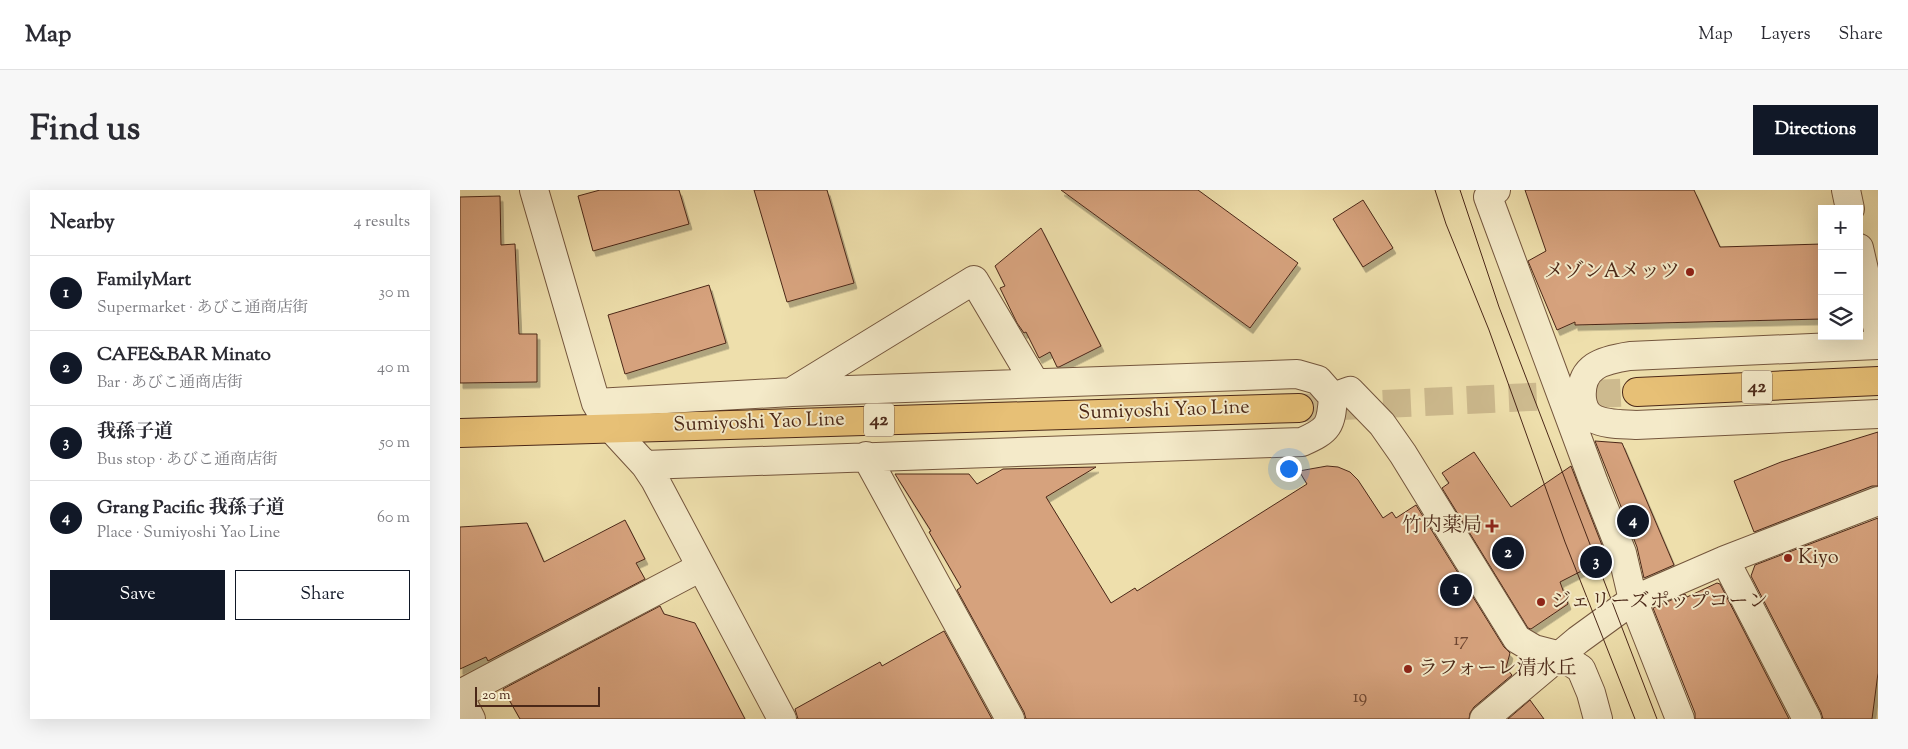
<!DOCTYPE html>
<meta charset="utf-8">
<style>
:root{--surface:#fff;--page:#f7f7f7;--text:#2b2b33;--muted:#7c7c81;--line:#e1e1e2;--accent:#111827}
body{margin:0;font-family:"Sorts Mill Goudy","Noto Serif JP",serif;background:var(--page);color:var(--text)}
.controls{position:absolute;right:15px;top:15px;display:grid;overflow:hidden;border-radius:0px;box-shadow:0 5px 20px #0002}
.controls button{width:45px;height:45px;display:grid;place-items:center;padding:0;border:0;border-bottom:1px solid var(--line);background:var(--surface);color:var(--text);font:25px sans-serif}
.scale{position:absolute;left:15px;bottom:12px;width:125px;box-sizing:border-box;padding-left:5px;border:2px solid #4b2818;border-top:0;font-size:14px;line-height:18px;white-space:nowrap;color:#4b2818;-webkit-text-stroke:4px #f4eac9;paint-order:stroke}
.you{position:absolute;left:828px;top:278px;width:18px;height:18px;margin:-12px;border:4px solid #fff;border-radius:50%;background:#1a73e8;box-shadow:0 0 0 8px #1a73e833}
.badge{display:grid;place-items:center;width:32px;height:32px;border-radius:50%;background:var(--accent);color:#fff;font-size:16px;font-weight:700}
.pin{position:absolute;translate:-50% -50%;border:2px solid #fff;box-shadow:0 1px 5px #0006}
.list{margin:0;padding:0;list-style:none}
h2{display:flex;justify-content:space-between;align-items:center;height:65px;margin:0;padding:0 20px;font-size:21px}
h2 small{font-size:16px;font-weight:400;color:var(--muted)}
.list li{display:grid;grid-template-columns:32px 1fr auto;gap:15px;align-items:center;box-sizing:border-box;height:75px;padding:0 20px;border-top:1px solid var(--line)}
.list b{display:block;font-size:19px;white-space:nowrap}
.list p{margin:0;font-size:16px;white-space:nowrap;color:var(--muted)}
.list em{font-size:16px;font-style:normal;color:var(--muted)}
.actions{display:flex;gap:10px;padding:15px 20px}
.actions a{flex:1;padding:11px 0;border:1px solid var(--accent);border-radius:0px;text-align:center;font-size:18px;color:var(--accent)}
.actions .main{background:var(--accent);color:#fff}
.icon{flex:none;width:28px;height:28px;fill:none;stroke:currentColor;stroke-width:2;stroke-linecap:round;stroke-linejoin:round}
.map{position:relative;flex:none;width:1418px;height:529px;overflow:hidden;border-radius:0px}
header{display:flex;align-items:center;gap:30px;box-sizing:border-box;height:70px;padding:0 25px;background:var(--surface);border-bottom:1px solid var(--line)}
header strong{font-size:24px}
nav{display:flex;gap:28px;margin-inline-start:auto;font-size:18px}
.intro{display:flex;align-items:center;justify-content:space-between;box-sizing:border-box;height:120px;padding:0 30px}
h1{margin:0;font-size:35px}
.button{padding:12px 22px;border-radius:0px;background:var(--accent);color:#fff;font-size:18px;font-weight:700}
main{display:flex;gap:30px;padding:0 30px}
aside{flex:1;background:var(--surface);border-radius:0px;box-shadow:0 5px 20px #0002}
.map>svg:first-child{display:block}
.building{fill:#d6a27d;stroke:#4b2818;filter:url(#shadow)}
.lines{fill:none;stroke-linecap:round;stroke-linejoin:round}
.major-tunnel{stroke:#cdba8e;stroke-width:28;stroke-dasharray:28 14;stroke-linecap:butt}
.minor-casing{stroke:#74563d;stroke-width:30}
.major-casing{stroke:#4b2818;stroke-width:30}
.minor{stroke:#f4eac9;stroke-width:28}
.major{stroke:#e7c076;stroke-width:28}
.tram{stroke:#4b2818;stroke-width:1}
.poi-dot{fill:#8f2418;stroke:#f4eac9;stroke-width:2}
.labels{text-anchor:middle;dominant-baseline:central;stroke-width:4;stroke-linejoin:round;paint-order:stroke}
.number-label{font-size:18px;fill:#6e4631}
.shield{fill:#f4eac9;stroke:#7e624d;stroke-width:1}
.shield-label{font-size:19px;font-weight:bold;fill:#4b2818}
.poi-label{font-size:20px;fill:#4b2818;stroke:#f4eac9;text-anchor:start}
.street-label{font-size:20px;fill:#4b2818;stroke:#f4eac9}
</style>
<header>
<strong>Map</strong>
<nav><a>Map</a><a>Layers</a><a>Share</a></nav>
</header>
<div class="intro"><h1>Find us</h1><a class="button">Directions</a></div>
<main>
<aside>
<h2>Nearby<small>4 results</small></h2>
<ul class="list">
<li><span class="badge">1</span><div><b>FamilyMart</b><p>Supermarket · あびこ通商店街</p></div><em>30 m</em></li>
<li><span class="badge">2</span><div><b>CAFE&amp;BAR Minato</b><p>Bar · あびこ通商店街</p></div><em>40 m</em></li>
<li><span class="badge">3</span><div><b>我孫子道</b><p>Bus stop · あびこ通商店街</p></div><em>50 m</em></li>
<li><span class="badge">4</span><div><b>Grang Pacific 我孫子道</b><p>Place · Sumiyoshi Yao Line</p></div><em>60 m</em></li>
</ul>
<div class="actions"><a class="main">Save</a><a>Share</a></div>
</aside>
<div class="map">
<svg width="1418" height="529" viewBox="0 0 1418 529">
<defs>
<filter id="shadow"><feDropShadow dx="3" dy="5.5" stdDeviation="0" flood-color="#0004"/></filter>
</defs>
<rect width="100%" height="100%" fill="#eedfac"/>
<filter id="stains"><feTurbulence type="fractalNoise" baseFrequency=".004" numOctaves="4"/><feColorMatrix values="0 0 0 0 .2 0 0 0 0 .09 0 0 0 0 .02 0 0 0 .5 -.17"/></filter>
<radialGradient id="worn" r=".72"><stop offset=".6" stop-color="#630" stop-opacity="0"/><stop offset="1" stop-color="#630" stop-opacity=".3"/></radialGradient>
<path class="building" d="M140 0H219L229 34 133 61 118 6Z
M294 0H367L394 93 327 112Z
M601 0H738L838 73 790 138Z
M1065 0H1234L1260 57 1362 54V129L1115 135V132L1097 140 1068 71 1086 61Z
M40 6 41 55 55 54 59 144H77V192L0 193V7Z
M903 10 933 58 903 77 873 29Z
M581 38 641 156 599 177H597L590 162 579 168 566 142 564 143 557 133 540 98 545 96 535 76Z
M249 95 266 153 165 184 148 125Z
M1418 242V296H1412L1294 342 1274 291 1321 272Z
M1135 251 1162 253 1214 375 1184 388 1177 357Z
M1014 262 1051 317 1111 276 1147 368 1100 392 1108 414 1071 439 1068 438 982 298 989 293 982 283Z
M867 276 878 277 890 282 898 290 923 328 932 322 936 328 956 315 1044 457 1050 463 1046 478 1052 485 1014 517 1010 523 1009 529H566L564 522 497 400 501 397 469 342 471 341 435 284H509L517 294 543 279 636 277 586 307 651 413 675 398 677 401 847 294 839 281Z
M1418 328V483L1412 529H1363L1361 522 1291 386 1295 375Z
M165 330 185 369 176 373 185 389 28 471 26 467 0 479V337L67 333 84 372Z
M1257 393 1260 394 1329 529H1235V523L1193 418 1225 404 1227 407Z
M200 416 204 424 235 433 285 529H60L43 499Z
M484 441 532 529H338L335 519 420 472 422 476Z
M1070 510 1084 529H1048Z"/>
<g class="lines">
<path class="major-tunnel" d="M839 218 1177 202"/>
<g class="minor-casing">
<path id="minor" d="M74 0 136 213 150 237 185 275 195 290 322 529
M1036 0 1028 7 1134 293 1162 363 1173 410 1220 529
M1386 0 1390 19
M1399 58 1418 140
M1418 155 1170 166C1143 170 1119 176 1122 209 1123 217 1126 224 1133 228 1145 235 1162 234 1176 235L1418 224
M333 201 514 90 575 193
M873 207 890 201 922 234 943 264 1057 449 1074 459 1101 466 1121 479 1131 503 1138 529
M136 213 332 202 837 184 858 190 873 207C871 236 869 240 842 252L185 275
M406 266 550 529
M1265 370 1347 529
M0 504 241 377
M0 508 11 529
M1024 529 1118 450 1173 410 1265 370 1418 311"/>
</g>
<g class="major-casing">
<path id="major" d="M1177 202 1418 191
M0 243 839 218"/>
</g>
<use href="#minor" class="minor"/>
<use href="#major" class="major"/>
<path class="tram" d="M975 0 986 34 1029 140 1105 352 1175 529
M1000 0 1039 117 1197 529"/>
</g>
<g class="poi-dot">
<circle cx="1230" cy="82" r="5"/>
<path d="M1029.5 328.5h5v5h5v5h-5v5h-5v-5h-5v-5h5z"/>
<circle cx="1328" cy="368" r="5"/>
<circle cx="1081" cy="412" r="5"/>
<circle cx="948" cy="479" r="5"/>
</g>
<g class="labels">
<g class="number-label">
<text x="1001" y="451">17</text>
<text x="900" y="508">19</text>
</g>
<g class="shield">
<rect x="1282" y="180.5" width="30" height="33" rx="4"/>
<rect x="404" y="213.5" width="30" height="33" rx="4"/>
</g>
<g class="shield-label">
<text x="1297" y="197">42</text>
<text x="419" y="230">42</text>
</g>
<g class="poi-label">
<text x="1220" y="82" text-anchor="end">メゾンAメッツ</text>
<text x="1022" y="336" text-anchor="end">竹内薬局</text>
<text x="1338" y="368">Kiyo</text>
<text x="1091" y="412">ジェリーズポップコーン</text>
<text x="958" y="479">ラフォーレ清水丘</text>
</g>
<g class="street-label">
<text transform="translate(704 221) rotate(-2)">Sumiyoshi Yao Line</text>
<text transform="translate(299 233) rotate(-2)">Sumiyoshi Yao Line</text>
</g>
</g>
<rect width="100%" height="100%" filter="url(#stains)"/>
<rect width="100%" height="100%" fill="url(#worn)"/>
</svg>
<div class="controls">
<button>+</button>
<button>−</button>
<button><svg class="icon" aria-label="layers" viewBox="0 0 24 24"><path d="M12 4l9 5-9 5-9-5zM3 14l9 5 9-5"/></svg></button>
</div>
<div class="scale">20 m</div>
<div class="you"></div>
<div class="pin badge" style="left:996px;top:400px">1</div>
<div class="pin badge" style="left:1048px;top:363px">2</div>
<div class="pin badge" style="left:1136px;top:372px">3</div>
<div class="pin badge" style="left:1173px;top:331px">4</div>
</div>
</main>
